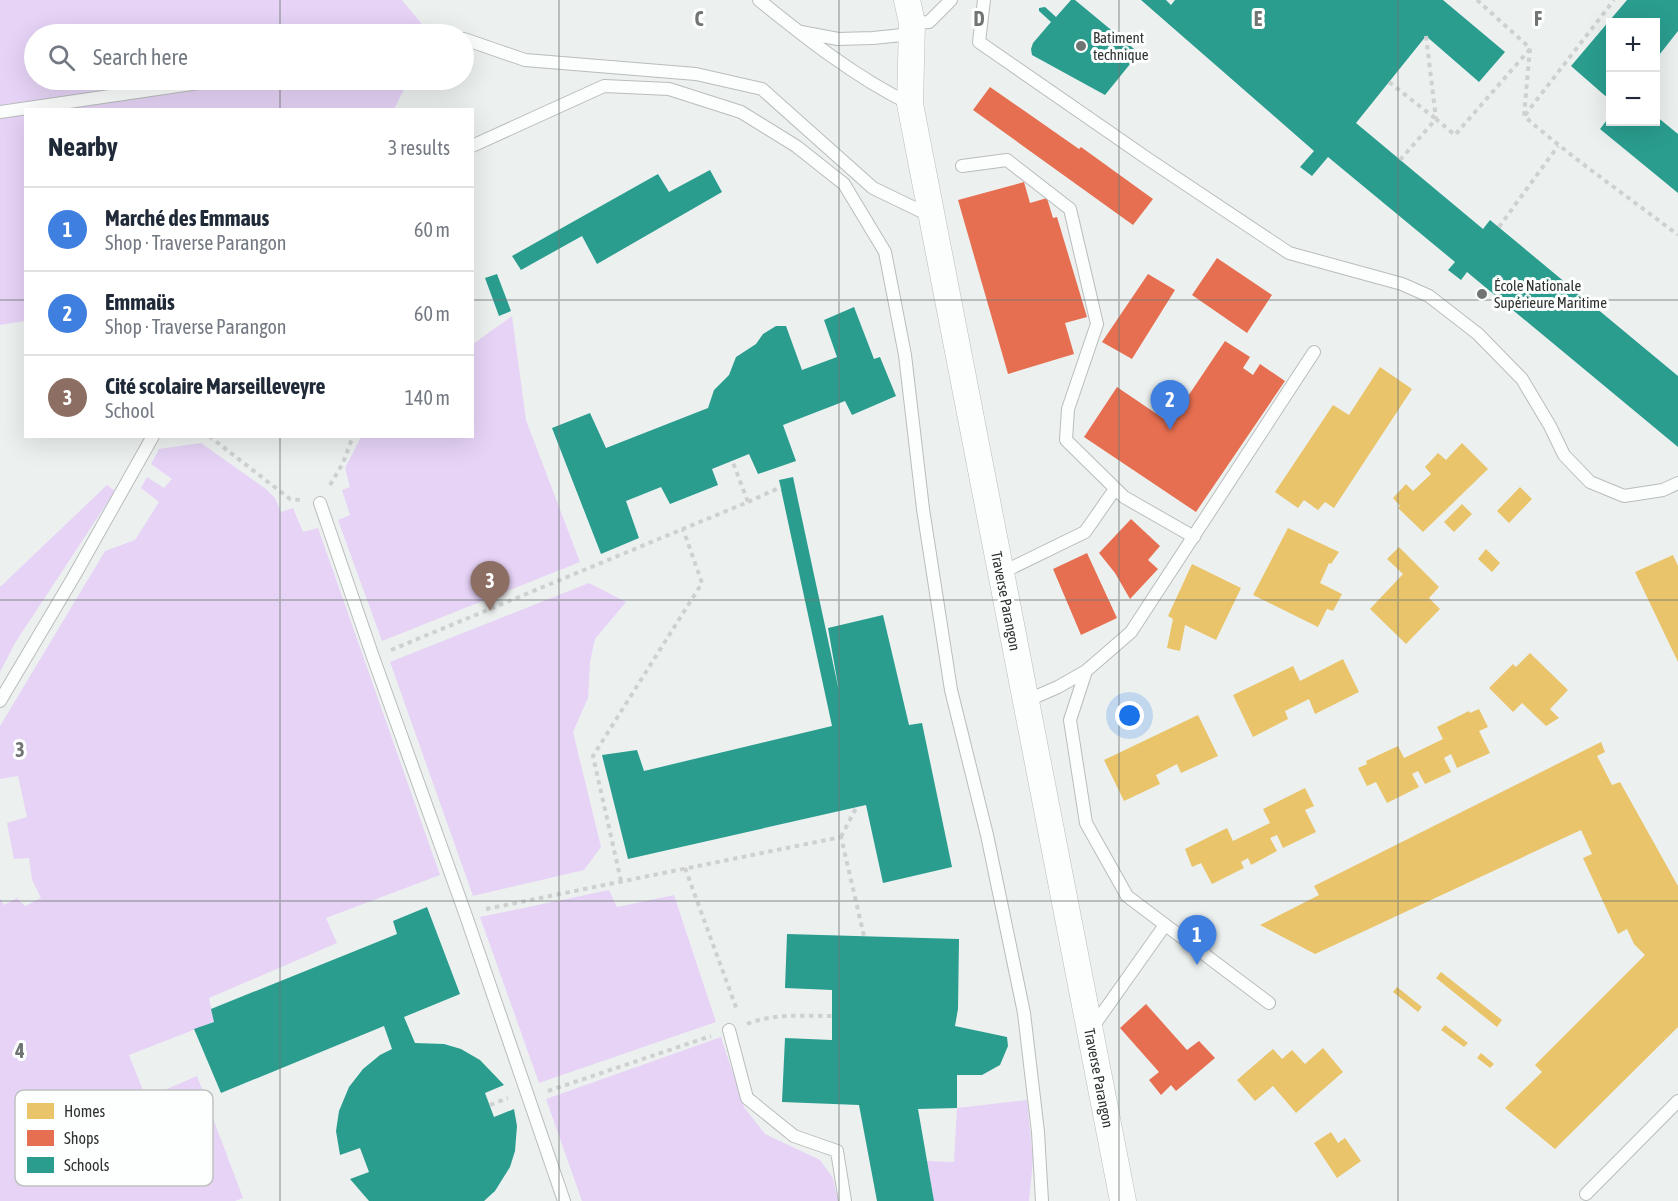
<!DOCTYPE html>
<meta charset="utf-8">
<style>
:root{--surface:#fff;--page:#f2f2f3;--text:#1f2937;--muted:#747a83;--line:#e0e1e3;--accent:#0b8043}
body{margin:0;font-family:"Asap Condensed",sans-serif;background:var(--page);color:var(--text)}
.controls{position:absolute;right:18px;top:18px;display:grid;overflow:hidden;border-radius:0px;box-shadow:0 6px 24px #0002}
.controls button{width:54px;height:54px;display:grid;place-items:center;padding:0;border:0;border-bottom:2px solid var(--line);background:var(--surface);color:var(--text);font:30px sans-serif}
.you{position:absolute;left:1130px;top:716px;width:21px;height:21px;margin:-15px;border:4px solid #fff;border-radius:50%;background:#1a73e8;box-shadow:0 0 0 9px #1a73e833}
.badge{display:grid;place-items:center;width:39px;height:39px;border-radius:50%;background:var(--accent);color:#fff;font-size:20px;font-weight:700}
.pin{position:absolute;translate:-50% -50px;filter:drop-shadow(0 2px 3px #0008)}
.pin::after{content:'';position:absolute;top:32px;width:21px;height:18px;background:inherit;clip-path:polygon(0 0,100% 0,50% 100%)}
.list{margin:0;padding:0;list-style:none}
h2{display:flex;justify-content:space-between;align-items:center;height:78px;margin:0;padding:0 24px;font-size:26px}
h2 small{font-size:20px;font-weight:400;color:var(--muted)}
.list li{display:grid;grid-template-columns:39px 1fr auto;gap:18px;align-items:center;box-sizing:border-box;height:84px;padding:0 24px;border-top:2px solid var(--line)}
.list b{display:block;font-size:22px;white-space:nowrap}
.list p{margin:0;font-size:20px;white-space:nowrap;color:var(--muted)}
.list em{font-size:20px;font-style:normal;color:var(--muted)}
.icon{flex:none;width:33px;height:33px;fill:none;stroke:currentColor;stroke-width:2;stroke-linecap:round;stroke-linejoin:round}
.map{position:relative;flex:none;width:1678px;height:1201px;overflow:hidden}
.search{position:absolute;background:var(--surface);box-shadow:0 6px 24px #0002;left:24px;top:24px;width:450px;height:66px;display:flex;align-items:center;gap:15px;box-sizing:border-box;padding:0 21px;border-radius:33px;color:var(--muted);font-size:22px}
.panel{position:absolute;background:var(--surface);box-shadow:0 6px 24px #0002;left:24px;top:108px;width:450px;height:330px;border-radius:0px}
.map>svg:first-child{display:block}
.green{fill:#e6d3f6}
.homes{fill:#e9c46a}
.shops{fill:#e76f51}
.schools{fill:#2a9d8f}
.lines{fill:none;stroke-linecap:round;stroke-linejoin:round}
.service-casing{stroke:#b8bdbc;stroke-width:14}
.minor-casing{stroke:#b8bdbc;stroke-width:27}
.path{stroke:#cfd1d1;stroke-width:4;stroke-dasharray:4.5 4.5;stroke-linecap:butt}
.service{stroke:#fcfdfd;stroke-width:12}
.minor{stroke:#fcfdfd;stroke-width:26}
.grid{fill:none;stroke:#707574;stroke-width:1.5;stroke-opacity:0.55}
.poi-dot{fill:#707574;stroke:#fdfffe;stroke-width:2}
.labels{text-anchor:middle;dominant-baseline:central;stroke-width:6;stroke-linejoin:round;paint-order:stroke}
.poi-label{font-size:15px;fill:#2e3231;stroke:#fdfffe;text-anchor:start}
.street-label{font-size:15px;fill:#2e3231;stroke:#fdfffe}
.key{fill:#fdfffe;stroke:#bfc2c0;stroke-width:1.5}
.key-label{font-size:16px;fill:#2e3231}
.grid-label{font-size:20px;text-anchor:middle;font-weight:bold;fill:#707574;stroke:#fdfffe;stroke-width:6;stroke-linejoin:round;paint-order:stroke}
</style>
<div class="map">
<svg width="1678" height="1201" viewBox="0 0 1678 1201">
<rect width="100%" height="100%" fill="#ecf1f0"/>
<path class="green" d="M0 0H402L430 34H34V80H409L394 109 26 110 25 321 0 325Z
M512 316 526 420 580 562 382 641 338 520 350 515 342 490 350 487 345 468 361 437 472 436 473 344Z
M201 443 266 489 275 498 281 512 293 508 303 532 318 528 440 875 326 918 337 943 209 998 214 1022 129 1055 146 1098 197 1076 243 1198 235 1201H0V898L4 905 17 898 25 906 41 898 32 880 29 858 14 859 7 823 27 817 18 776 0 779V726L105 551 135 540 159 502 141 488 147 477 164 488 172 479 151 464 159 449Z
M107 485 115 491 15 643 0 672V587Z
M589 583 626 602 595 639 590 662 588 698 573 732 601 847 584 870 473 896 390 662Z
M609 890 617 907 674 895 716 1022 539 1083 480 917Z
M721 1037 744 1107 765 1134 820 1160 833 1178 838 1201H582L546 1099Z
M1027 1100 1033 1161 1029 1201H934L927 1161 954 1162 957 1108Z"/>
<path class="homes" d="M1380 367 1412 389 1334 508 1325 502 1318 510 1304 500 1298 508 1275 492 1333 405 1349 415Z
M1462 443 1488 469 1423 532 1398 508 1400 506 1393 498 1406 484 1413 491 1431 474 1425 467 1438 453 1446 460Z
M1520 487 1532 499 1509 523 1497 511Z
M1462 504 1472 514 1454 532 1444 522Z
M1288 528 1339 552 1331 564 1329 563 1320 583 1342 594 1333 611 1327 609 1318 627 1253 595Z
M1399 547 1439 587 1429 598 1440 609 1406 644 1370 609 1403 574 1387 559Z
M1486 549 1500 563 1492 572 1478 559Z
M1673 555 1678 566V662L1635 572Z
M1192 564 1241 588 1216 640 1185 625 1180 651 1167 648 1173 619 1168 616Z
M1530 653 1568 690 1550 709 1559 718 1546 726 1522 703 1513 712 1489 688 1513 664 1516 667Z
M1343 659 1359 692 1315 714 1309 699 1285 711 1288 719 1253 737 1233 695 1293 666 1300 681Z
M1479 709 1488 727 1479 731 1490 753 1457 768 1451 754 1444 758 1451 772 1425 784 1418 771 1412 774 1419 787 1387 803 1376 782 1367 786 1358 768 1367 764 1366 761 1398 746 1404 758 1443 739 1437 727 1469 711 1470 713Z
M1198 715 1218 756 1181 773 1177 764 1156 775 1160 784 1124 801 1104 760Z
M1601 742 1605 752 1597 756 1612 785 1620 782 1678 886V1027L1555 1149 1505 1108 1542 1072 1535 1065 1645 955 1634 944 1627 929 1618 934 1583 858 1592 854 1581 830 1315 954 1260 925 1319 895 1314 886Z
M1305 788 1314 806 1305 810 1316 832 1283 848 1277 835 1270 838 1277 851 1251 865 1248 858 1241 862 1244 868 1212 884 1201 863 1192 867 1185 849 1227 828 1233 841 1270 823 1263 809Z
M1441 972 1502 1020 1497 1027 1436 978Z
M1397 987 1422 1007 1418 1012 1393 992Z
M1445 1025 1468 1043 1464 1047 1441 1030Z
M1323 1048 1343 1072 1296 1113 1273 1086 1255 1101 1237 1080 1273 1049 1282 1059 1292 1050 1305 1064Z
M1481 1053 1494 1064 1490 1068 1477 1058Z
M1331 1132 1338 1143 1345 1138 1361 1161 1337 1178 1314 1143Z"/>
<path class="shops" d="M990 87 1079 149 1081 147 1153 199 1133 225 973 110Z
M1024 182 1030 203 1047 198 1053 218 1057 217 1087 317 1065 323 1074 354 1008 374 958 200Z
M1217 258 1272 295 1247 333 1192 295Z
M1148 274 1175 290 1132 359 1102 342Z
M1225 341 1250 357 1243 368 1253 375 1260 364 1285 381 1196 512 1084 437 1117 387 1170 423Z
M1131 519 1160 546 1148 560 1158 569 1130 599 1115 573 1099 553Z
M1087 553 1117 618 1081 635 1053 569Z
M1146 1004 1187 1050 1199 1041 1215 1058 1176 1091 1171 1085 1161 1095 1149 1080 1159 1072 1120 1028Z"/>
<path class="schools" d="M1071 0H1075L1139 53 1105 95 1032 55 1031 49 1033 43 1051 22 1039 11V8L1045 7 1056 17Z
M1141 0H1166L1171 5 1175 0H1443L1505 52 1479 82 1426 36 1356 123 1483 229 1490 220 1678 376V447L1467 272 1461 280 1448 270 1455 262 1328 157 1312 176 1300 167 1314 151Z
M1627 0H1678V31L1656 59V22H1610V100L1571 66Z
M1610 116V122H1656V116L1678 134V193L1600 129Z
M710 170 722 192 597 264 582 236 521 270 512 256 658 174 669 192Z
M497 274 511 311 499 316 485 278Z
M854 307 874 359 880 357 896 396 852 415 845 401 783 425 796 461 758 474 749 454 712 469 718 485 670 504 661 487 626 501 639 538 601 554 552 428 590 413 606 448 708 408 714 390 729 375 736 357 756 344 763 334 776 326H786L802 370 837 357 824 320Z
M793 477 839 691 828 628 883 615 909 725 922 723 952 867 883 883 866 805 628 859 602 755 637 750 644 771 832 726 779 480Z
M427 907 460 994 404 1017 415 1043 444 1044 461 1049 480 1060 504 1085 485 1093 494 1117 514 1109 517 1126 515 1151 510 1167 495 1191 484 1201H369L350 1179 369 1172 360 1148 340 1155 336 1131 339 1111 349 1087 363 1069 380 1055 392 1049 384 1026 221 1093 194 1029 214 1022 211 1009 397 934 393 921Z
M787 934 959 939 958 1009 955 1026 1007 1037 1008 1046 1000 1065 982 1075H957V1108L918 1109 934 1201H877L859 1105 782 1102 785 1038 832 1040V990L785 988Z"/>
<g class="lines">
<g class="service-casing">
<path id="service" d="M759 0C806 38 855 77 910 104
M984 0 979 42 1148 159 1289 253 1402 284 1429 296 1478 334 1522 379 1550 426 1564 455 1590 482 1624 496 1663 490 1678 483
M912 23 929 22 951 0
M801 32 838 39 873 38 912 34
M464 39 525 60 696 74 762 89 873 188 931 216
M0 112 219 80
M472 146 604 86 669 89 741 112 796 146 844 184 885 252 905 355 923 509 951 690 987 835 1024 1013 1038 1132 1042 1201
M962 166 1007 160 1070 209 1097 324 1068 409 1066 440 1124 497 1194 537
M320 503 373 657 465 913 564 1201
M1001 573 1085 532 1115 489
M1086 671 1070 720 1086 823 1127 896 1269 1003
M0 701 73 578 153 436
M1026 701 1058 687 1086 671 1131 632 1314 352
M1092 1028 1165 925
M729 1030 747 1098 794 1136 837 1151 845 1201
M1586 1194 1678 1101"/>
</g>
<g class="minor-casing">
<path id="minor" d="M907 0 912 23 910 104 1123 1201"/>
</g>
<path class="path" d="M1477 0 1530 48 1524 116C1573 159 1627 196 1678 235
M1426 36 1436 119
M1389 82 1436 119
M1525 115 1614 0
M1400 160 1436 119 1455 135 1530 49
M1499 227 1558 146
M209 436 290 499 301 500
M330 485 343 463 353 436
M748 502 781 487
M391 650 748 502 732 460
M841 837 857 806
M685 868 737 1010
M621 881 593 756 702 583 683 529
M486 909 841 837 864 936
M747 1024C774 1013 803 1016 832 1016
M548 1091 711 1036
M490 1105 508 1098"/>
<use href="#service" class="service"/>
<use href="#minor" class="minor"/>
</g>
<path class="grid" d="M280 0V34M559 0V1201M839 0V1201M1119 0V1201M1398 0V1201M280 80V110M0 300H26M472 300H1678M280 436V1201M0 600H1678M0 901H1678"/>
<g class="poi-dot">
<circle cx="1081" cy="46" r="6"/>
<circle cx="1482" cy="294" r="6"/>
</g>
<g class="labels">
<g class="poi-label">
<text x="1093" y="37">Batiment<tspan x="1093" dy="17">technique</tspan></text>
<text x="1494" y="285">École Nationale<tspan x="1494" dy="17">Supérieure Maritime</tspan></text>
</g>
<g class="street-label">
<text transform="translate(1006 601) rotate(79)">Traverse Parangon</text>
<text transform="translate(1099 1078) rotate(79)">Traverse Parangon</text>
</g>
</g>
<rect x="15" y="1090" width="198" height="96" rx="9" class="key"/>
<rect x="27" y="1103" width="27" height="16" fill="#e9c46a"/>
<rect x="27" y="1130" width="27" height="16" fill="#e76f51"/>
<rect x="27" y="1157" width="27" height="16" fill="#2a9d8f"/>
<g class="key-label">
<text x="64" y="1117">Homes</text>
<text x="64" y="1144">Shops</text>
<text x="64" y="1171">Schools</text>
</g>
<g class="grid-label">
<text x="699" y="26">C</text>
<text x="979" y="26">D</text>
<text x="1258" y="26">E</text>
<text x="1538" y="26">F</text>
<text x="20" y="757">3</text>
<text x="20" y="1058">4</text>
</g>
</svg>
<div class="controls">
<button>+</button>
<button>−</button>
</div>
<div class="you"></div>
<div class="pin badge" style="left:1197px;top:965px;background:#3f7fe0">1</div>
<div class="pin badge" style="left:1170px;top:430px;background:#3f7fe0">2</div>
<div class="pin badge" style="left:490px;top:611px;background:#8d6e63">3</div>
<div class="search"><svg class="icon" aria-label="search" viewBox="0 0 24 24"><circle cx="10" cy="10" r="6"/><path d="M15 15l6 6"/></svg>Search here</div>
<section class="panel">
<h2>Nearby<small>3 results</small></h2>
<ul class="list">
<li><span class="badge" style="background:#3f7fe0">1</span><div><b>Marché des Emmaus</b><p>Shop · Traverse Parangon</p></div><em>60 m</em></li>
<li><span class="badge" style="background:#3f7fe0">2</span><div><b>Emmaüs</b><p>Shop · Traverse Parangon</p></div><em>60 m</em></li>
<li><span class="badge" style="background:#8d6e63">3</span><div><b>Cité scolaire Marseilleveyre</b><p>School</p></div><em>140 m</em></li>
</ul>
</section>
</div>
